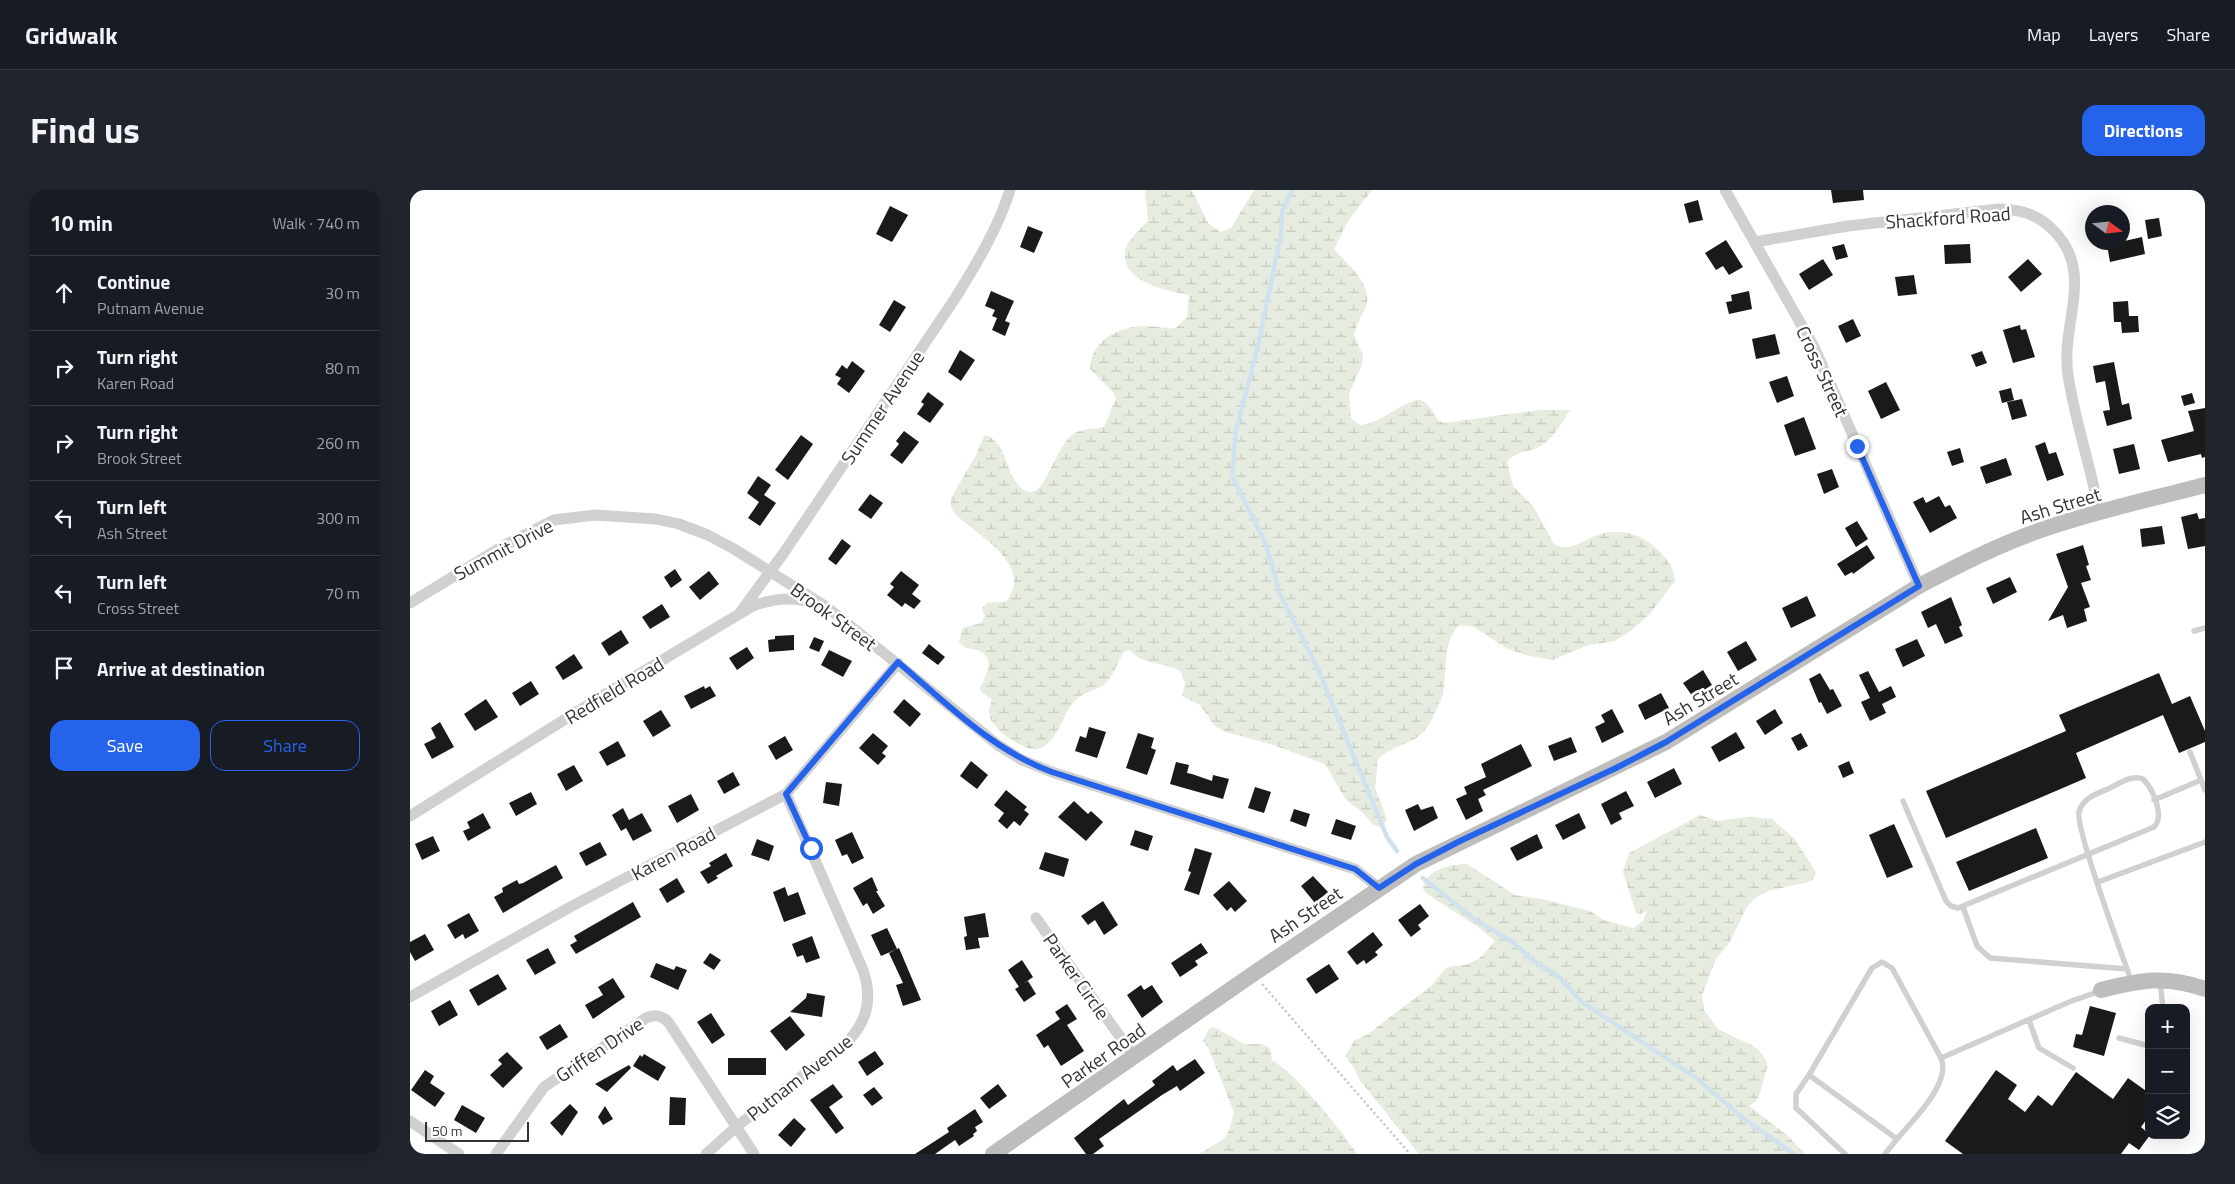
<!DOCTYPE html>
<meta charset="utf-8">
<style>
:root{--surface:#171b24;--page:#20242c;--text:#f1f3f6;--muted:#9ea1a6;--line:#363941;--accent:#2563eb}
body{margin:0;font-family:"Titillium Web",sans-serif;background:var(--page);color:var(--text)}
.controls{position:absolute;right:15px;bottom:15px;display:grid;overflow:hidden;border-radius:10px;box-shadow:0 5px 20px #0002}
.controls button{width:45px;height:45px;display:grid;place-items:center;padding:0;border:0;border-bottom:1px solid var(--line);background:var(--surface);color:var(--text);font:25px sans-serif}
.compass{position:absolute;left:1675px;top:15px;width:45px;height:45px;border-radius:50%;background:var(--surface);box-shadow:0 5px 20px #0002;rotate:105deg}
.scale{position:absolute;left:15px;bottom:12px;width:104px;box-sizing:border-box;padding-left:5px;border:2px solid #333;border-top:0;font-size:14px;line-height:18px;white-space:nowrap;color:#333;-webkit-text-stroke:4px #fff;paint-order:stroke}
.stop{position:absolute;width:15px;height:15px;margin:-11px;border:4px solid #2563eb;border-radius:50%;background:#fff}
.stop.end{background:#2563eb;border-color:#fff;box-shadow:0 1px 5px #0008}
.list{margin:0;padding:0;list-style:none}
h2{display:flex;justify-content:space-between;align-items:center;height:65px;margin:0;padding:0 20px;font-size:21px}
h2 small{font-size:16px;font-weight:400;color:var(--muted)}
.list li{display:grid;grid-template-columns:32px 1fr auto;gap:15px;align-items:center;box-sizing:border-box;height:75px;padding:0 20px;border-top:1px solid var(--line)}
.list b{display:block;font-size:19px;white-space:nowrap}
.list p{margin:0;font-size:16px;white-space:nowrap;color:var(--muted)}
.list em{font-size:16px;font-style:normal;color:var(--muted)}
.actions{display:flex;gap:10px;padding:15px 20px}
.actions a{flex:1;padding:11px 0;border:1px solid var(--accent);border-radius:15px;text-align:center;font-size:18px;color:var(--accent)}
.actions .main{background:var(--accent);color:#fff}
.icon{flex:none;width:28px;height:28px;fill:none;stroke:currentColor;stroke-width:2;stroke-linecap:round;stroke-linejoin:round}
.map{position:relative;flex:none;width:1795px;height:964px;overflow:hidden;border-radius:15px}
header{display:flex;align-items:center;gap:30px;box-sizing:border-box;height:70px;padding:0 25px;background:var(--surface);border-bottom:1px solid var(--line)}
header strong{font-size:24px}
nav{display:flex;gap:28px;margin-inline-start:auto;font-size:18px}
.intro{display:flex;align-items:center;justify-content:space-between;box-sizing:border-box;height:120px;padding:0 30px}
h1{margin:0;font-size:35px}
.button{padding:12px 22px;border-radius:15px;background:var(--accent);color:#fff;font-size:18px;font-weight:700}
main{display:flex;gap:30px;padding:0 30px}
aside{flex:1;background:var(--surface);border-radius:15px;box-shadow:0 5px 20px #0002}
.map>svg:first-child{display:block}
.wetland{fill:url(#wetland-marsh)}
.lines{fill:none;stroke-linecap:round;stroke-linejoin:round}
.stream{stroke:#cfe2ee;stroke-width:4.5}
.building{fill:#1a1a1a}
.path{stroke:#cdcdcd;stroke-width:2.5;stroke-dasharray:2.5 2.5;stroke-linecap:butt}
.lane{stroke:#d0d0d0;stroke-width:5.5}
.street{stroke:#d0d0d0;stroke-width:11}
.secondary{stroke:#bdbdbd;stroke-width:16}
.route{stroke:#2563eb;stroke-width:6}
.labels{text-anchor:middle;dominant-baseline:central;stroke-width:5;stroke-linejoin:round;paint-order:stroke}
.street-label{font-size:19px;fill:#333;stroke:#fff}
</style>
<header>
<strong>Gridwalk</strong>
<nav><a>Map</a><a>Layers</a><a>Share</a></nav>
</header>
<div class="intro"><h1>Find us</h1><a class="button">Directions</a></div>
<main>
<aside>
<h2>10 min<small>Walk · 740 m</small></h2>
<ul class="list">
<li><svg class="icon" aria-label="ahead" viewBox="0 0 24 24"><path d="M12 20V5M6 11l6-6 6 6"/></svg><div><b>Continue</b><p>Putnam Avenue</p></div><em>30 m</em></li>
<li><svg class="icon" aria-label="right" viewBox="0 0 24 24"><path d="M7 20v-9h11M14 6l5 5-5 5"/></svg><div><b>Turn right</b><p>Karen Road</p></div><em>80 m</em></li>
<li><svg class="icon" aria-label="right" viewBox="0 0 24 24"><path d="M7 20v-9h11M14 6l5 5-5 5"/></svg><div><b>Turn right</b><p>Brook Street</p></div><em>260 m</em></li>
<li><svg class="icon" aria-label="left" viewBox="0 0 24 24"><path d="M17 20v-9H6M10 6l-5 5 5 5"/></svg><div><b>Turn left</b><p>Ash Street</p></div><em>300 m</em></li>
<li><svg class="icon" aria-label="left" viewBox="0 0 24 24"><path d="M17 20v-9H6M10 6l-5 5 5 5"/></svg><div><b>Turn left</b><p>Cross Street</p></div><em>70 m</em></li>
<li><svg class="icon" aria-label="arrive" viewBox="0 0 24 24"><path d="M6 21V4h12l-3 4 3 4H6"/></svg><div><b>Arrive at destination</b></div></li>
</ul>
<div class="actions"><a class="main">Save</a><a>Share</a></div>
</aside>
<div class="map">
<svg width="1795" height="964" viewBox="0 0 1795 964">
<defs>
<pattern id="wetland-marsh" width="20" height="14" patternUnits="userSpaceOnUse" patternTransform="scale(1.25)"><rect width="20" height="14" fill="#e6ecdf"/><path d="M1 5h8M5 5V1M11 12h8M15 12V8" fill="none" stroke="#c6cbc0"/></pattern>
</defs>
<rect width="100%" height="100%" fill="#fff"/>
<path class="wetland" d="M735 0H782L798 33 810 42 821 38 844 0H962L938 31 924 59C937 74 966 97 955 119 951 127 946 136 944 145L953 166 952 174 939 204 941 228 950 235C971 235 1000 204 1013 211 1023 216 1023 228 1033 233L1129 220H1160C1152 232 1144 248 1132 255 1121 263 1105 260 1097 272L1103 296 1123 316 1144 354C1159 362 1169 353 1183 347 1208 335 1236 345 1252 364 1260 374 1264 378 1265 391L1239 425 1222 440 1205 451 1178 455 1143 470 1115 465 1096 458 1064 437 1049 435C1032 452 1037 482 1033 504 1032 508 1021 532 1018 536 1007 555 983 554 968 569L965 598 977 629 974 635 970 637 962 634 953 623 936 610 915 574 866 556 813 541 804 535 790 515 772 506 775 493 771 482C755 471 732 476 720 460L714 462C709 469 702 488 697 492 684 504 673 498 660 517 651 530 646 553 629 559 615 563 580 538 579 523 578 518 582 514 582 509L571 502 570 498C576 486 587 467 567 460 559 458 555 459 549 452L553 438 571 433 575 426 572 419C577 408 588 415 597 411 624 374 567 345 544 323L541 316V308L566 265 574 246H579C600 261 594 281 611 298 615 302 623 304 628 299 639 288 647 259 661 246 669 238 684 239 694 237L706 208 704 203 680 179C681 150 708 137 735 136 745 136 755 139 766 138L777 127 779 105C757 100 712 93 715 62 717 49 732 39 738 30Z
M1290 625 1307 631 1337 627 1362 629 1384 648 1406 682 1402 691 1358 701 1344 709 1336 718 1320 752 1306 769 1292 805 1294 820 1308 839 1343 856 1349 860 1357 872V878L1350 903 1346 911 1339 916 1377 945 1395 964H1009L949 889 943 876 935 866 945 850 958 844 1020 797C1027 791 1032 779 1038 777 1043 775 1049 776 1054 775 1070 771 1075 763 1085 751L1068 737 1017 704 1013 699C1014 680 1041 674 1057 674L1105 705 1132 709 1180 721 1194 730 1223 738 1233 731 1237 721 1230 724 1226 723 1213 682 1219 663Z
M804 837 834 854H852L860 858 862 871C882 878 934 944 947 964H789L814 949 819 941 824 922 798 857 793 851 799 839Z"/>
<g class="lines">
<path class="stream" d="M882 0 872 22 871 45 847 160 826 241 822 286 855 352 870 404 908 479 977 647 987 661
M1013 688 1064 729 1104 753 1121 769 1150 788 1172 812 1286 888 1333 928 1384 964"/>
</g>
<path class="building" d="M1421 0H1453L1454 10 1423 13Z
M1288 10 1293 30 1279 33 1274 14Z
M480 16 498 25 482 52 466 44Z
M1749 28 1752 46 1738 49 1735 30Z
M618 36 633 42 624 63 610 57Z
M1732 47 1735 64 1700 72 1697 55Z
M1316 50 1333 77 1319 85 1313 76 1306 80 1295 63Z
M1434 54 1438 67 1426 70 1422 57Z
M1560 54 1561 73 1535 74 1534 55Z
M1413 69 1423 85 1399 100 1389 84Z
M1618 69 1632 84 1611 102 1598 87Z
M1504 85 1507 104 1488 106 1485 87Z
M581 101 604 111 595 131 600 133 595 146 582 140 587 128 582 126 585 120 575 116Z
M1339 101 1342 119 1319 124 1316 112 1322 111 1321 105Z
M484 110 496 117 480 142 469 135Z
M1718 111 1719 126H1728L1729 142 1712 143 1711 132H1704L1703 112Z
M1443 129 1451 146 1436 153 1428 136Z
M1610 135 1611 140 1616 139 1625 167 1603 173 1593 140Z
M1365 144 1370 164 1346 169 1342 149Z
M550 160 565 170 551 191 538 182Z
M1572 161 1577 173 1566 177 1561 165Z
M442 171 455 181 439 203 427 194 431 188 425 185 432 175 437 179Z
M1704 172 1712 215 1719 213 1722 229 1697 236 1693 221 1700 220 1695 191 1686 193 1683 176Z
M1377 186 1384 206 1367 213 1359 192Z
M1476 192 1490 220 1471 229 1458 201Z
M1601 198 1604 210 1592 213 1589 201Z
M518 202 534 214 520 233 507 224 514 214 511 212Z
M1782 203 1785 213 1774 216 1771 206Z
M1612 209 1617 226 1602 230 1597 212Z
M1795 218V267L1792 268 1791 264 1758 272 1751 250 1784 241 1778 221Z
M1394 227 1406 259 1385 266 1374 235Z
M494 241 509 252 492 274 480 265 489 254 486 251Z
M391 245 403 254 378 290 365 280Z
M1635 252 1639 264 1646 262 1654 285 1637 291 1625 256Z
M1724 254 1730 279 1709 284 1703 259Z
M1550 258 1554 272 1542 276 1537 262Z
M1596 268 1602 285 1576 294 1570 277Z
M1422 279 1429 297 1414 304 1407 284Z
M348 286 361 295 354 305 366 313 350 336 338 328 349 312 337 303Z
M460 304 473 313 461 329 448 320Z
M1529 306 1535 317 1540 315 1547 328 1520 343 1503 312 1513 307 1516 313Z
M1787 323 1789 329 1795 328V356L1778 359 1771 327Z
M1447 331 1458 349 1446 357 1435 338Z
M1752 336 1755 354 1732 357 1730 339Z
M432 349 441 356 426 375 418 369Z
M1457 355 1465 368 1443 384 1442 382 1435 386 1427 374Z
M1673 355 1679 375 1676 376 1681 390 1671 393 1680 417 1674 419 1677 431 1657 438 1653 425 1638 431 1658 397 1646 364Z
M265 379 272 390 261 398 254 387Z
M299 381 309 394 290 410 279 397Z
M491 381 509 395 502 404 511 411 504 419 495 413 492 417 477 405 484 397 480 394Z
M1600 387 1607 402 1583 414 1576 398Z
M1397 406 1406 426 1381 438 1372 418Z
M1541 407 1552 435 1549 437 1553 446 1535 454 1526 434 1518 438 1511 422Z
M252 414 260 427 240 439 232 427Z
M211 440 219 453 199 466 191 453Z
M384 445V460L359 462 358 450 365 449V446Z
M404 447 414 451 409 462 399 458Z
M1507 449 1515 466 1493 477 1485 459Z
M1336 451 1347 470 1328 481 1317 462Z
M519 454 535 467 528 475 512 463Z
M337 457 344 468 327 480 319 468Z
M419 460 442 471 433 487 411 475Z
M164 464 173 478 153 490 145 477Z
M1293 480 1302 495 1283 507 1273 493Z
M1458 481 1469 502 1481 496 1486 507 1472 514 1476 523 1460 531 1451 512 1460 508 1449 485Z
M1410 483 1420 500 1423 499 1432 516 1417 524 1411 512 1409 513 1399 489Z
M1749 483 1762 514 1780 506 1795 541V552L1769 563 1753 525 1666 563 1676 588 1536 648 1516 601 1656 541 1649 525Z
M121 491 129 504 110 516 102 503Z
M294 496 295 499 300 496 306 506 281 519 274 506Z
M1251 503 1259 518 1235 530 1228 515Z
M76 509 88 527 65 541 54 524Z
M494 509 511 524 500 537 483 522Z
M1202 519 1214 542 1192 553 1185 537 1195 532 1191 525Z
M1365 519 1373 533 1355 545 1346 531Z
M251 520 261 536 243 547 233 531Z
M30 532 44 557 22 569 14 554 26 548 21 538Z
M679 537 696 542 687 568 665 561 670 546 676 548Z
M1326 542 1335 558 1309 572 1301 557Z
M463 543 478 556 472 563 476 566 468 575 449 558Z
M728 543 744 548 741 558 746 560 737 585 716 578Z
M1391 543 1398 556 1388 561 1381 548Z
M375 546 383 560 366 570 358 556Z
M1161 547 1167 562 1144 571 1138 556Z
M208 551 216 566 197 576 189 562Z
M1111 554 1122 576 1073 600 1076 605 1068 609 1073 621 1056 630 1046 609 1057 604 1054 597 1076 587 1071 574Z
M561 571 578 585 567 599 550 586Z
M1439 571 1444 583 1433 588 1428 576Z
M766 572 779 575 777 583 782 584 802 591 803 585 819 589 813 609 760 594Z
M164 575 173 591 156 601 147 584Z
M1264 578 1272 594 1245 608 1237 592Z
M323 582 330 595 314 604 307 591Z
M416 592 432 594 429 616 413 613Z
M845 597 861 602 854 623 838 618Z
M596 600 617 617 614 620 619 624 610 636 604 631 597 639 588 631 594 623 584 615Z
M1216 601 1224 616 1209 623 1212 629 1201 635 1191 614Z
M121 602 127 614 106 626 99 613Z
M281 604 289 620 267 633 258 616Z
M664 611 678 624 681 621 693 632 676 651 648 627Z
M1008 614 1011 620 1023 616 1028 628 1004 641 995 620Z
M213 618 219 630 232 623 242 641 223 651 216 638 211 641 202 625Z
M884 619 900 624 896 637 880 631Z
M73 623 81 638 58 651 53 641 60 638 57 632Z
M1169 623 1176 638 1153 650 1145 635Z
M926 629 946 636 941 650 921 644Z
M1484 634 1503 677 1477 688 1459 645Z
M1626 638 1638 668 1559 701 1546 672Z
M725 640 743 646 738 661 720 655Z
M442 642 454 668 442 674 437 664 432 666 425 650Z
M1127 644 1133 658 1107 671 1100 658Z
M23 646 30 661 12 670 5 654Z
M347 649 364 656 359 671 341 665Z
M190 652 197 665 176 676 169 663Z
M785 658 802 663 789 705 774 700 781 682 778 681Z
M635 662 659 669 654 687 629 679Z
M316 663 323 676 306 686 308 688 298 694 290 682 301 676 299 673Z
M146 675 153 688 93 723 84 707 93 702 92 698 107 690 109 694 113 693Z
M903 686 918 702 905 713 891 696Z
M462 687 468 701H466L475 716 463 724 457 713 453 716 443 698Z
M267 688 275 702 257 713 249 699Z
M819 691 837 711 825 722 821 717 817 721 803 705Z
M375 697 378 706 388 702 396 724 374 732 363 702Z
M693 711 708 735 694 745 685 730 678 735 671 726Z
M223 712 231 727 166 764 160 755 167 751 164 746Z
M1010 714 1019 726 1008 735 1011 739 1001 747 988 730Z
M59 723 69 741 55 749 53 744 45 749 37 735Z
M575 723 579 747 568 748 570 758 556 760 554 747 557 746 554 727Z
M477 738 487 759 471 766 461 745Z
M963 742 973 755 965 762 968 765 956 774 954 770 947 775 937 762Z
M15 744 24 760 5 771 0 762V752Z
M402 746 410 768 396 773 393 765 387 767 382 754Z
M791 753 798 763 785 771 788 775 770 787 761 773Z
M138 758 146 773 125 785 116 770Z
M489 758 511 810 493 816 486 795 493 793 479 763Z
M300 763 311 770 304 780 293 773Z
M612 770 623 787 609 797 598 780Z
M246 773 264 780 266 776 277 780 268 800 240 787Z
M919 774 929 789 906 804 896 789Z
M88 784 97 799 68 816 59 800Z
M203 788 215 807 183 829 175 815 193 805 188 797Z
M618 791 626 804 614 812 605 799Z
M731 795 734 800 742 795 753 812 732 828 717 805Z
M397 803 415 806 412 827 380 822 396 808Z
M40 810 48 825 29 836 21 821Z
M657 814 667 829 657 835 674 861 651 876 638 855 634 858 626 845 650 829 645 822Z
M1680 816 1706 823 1694 866 1663 857 1666 844 1672 845Z
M301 823 315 845 302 854 287 832Z
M380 826 395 845 376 861 360 841Z
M150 834 158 847 137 860 129 847Z
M465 861 474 874 457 886 448 872Z
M97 862 113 878 93 898 80 885 92 874 88 870Z
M234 864 256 877 248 891 223 876 230 865 232 867Z
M318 868H356V885H318Z
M785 869 795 883 770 901 767 896 752 905 689 949 694 956 683 964H676L664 948 714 909 718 915 745 895 742 891 763 875 767 881Z
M219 875 221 878 197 902 185 894Z
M15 880 24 886 20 893 35 903 25 917 1 900Z
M1586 880 1607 895 1598 909 1615 922 1628 905 1642 916 1666 882 1703 909 1718 888 1739 903V926L1731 937 1740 945 1729 960 1719 953 1711 964H1553L1535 951Z
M423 894 433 907 419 917 434 938 426 944 400 910Z
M588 894 597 906 579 919 570 908Z
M464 897 473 908 462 916 453 905Z
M260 907 276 908 275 935H259Z
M160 914 168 922 152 946 140 933Z
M52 915 75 928 66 943 44 930Z
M195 916 203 929 193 935 188 927Z
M565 919 573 932 565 937 567 941 563 944 564 946 549 956 545 950 525 964H505L539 942 537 938Z
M384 928 396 939 381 957 368 945Z"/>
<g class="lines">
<path class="path" d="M852 794 1000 964"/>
<path class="lane" d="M1784 441 1795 438
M1780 562 1791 590
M1744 610 1791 590 1795 600
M1493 611 1536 711 1541 716 1548 718 1744 637C1755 626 1743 599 1733 589 1722 584 1708 594 1698 599 1686 604 1673 608 1669 622 1665 637 1709 756 1717 779L1721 791
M1688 692 1795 652
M1553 717 1567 756 1580 768 1717 779
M1472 772 1482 778 1531 868C1542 893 1502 931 1487 949L1399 885 1462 778Z
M1750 792 1753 818
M1619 830 1629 858 1663 878
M1709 848 1739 856
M1531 868 1659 812 1690 801
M1399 885 1386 904V918L1435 964
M1738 938 1739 937
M1475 964 1487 949"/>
<path class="street" d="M1315 0 1405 159 1509 396
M1345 52 1438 36 1589 19C1608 19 1627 24 1641 38 1687 80 1650 133 1658 185 1665 232 1681 276 1689 322
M0 413 95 355 144 330 185 325 246 329 269 334 298 345 324 359 418 418 588 555 612 570 642 582 945 679 969 698
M329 424 373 364 546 107C567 73 588 38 600 0
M0 626 194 505 341 417C362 408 382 406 405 413
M626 728 725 868
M0 807 162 716 376 604 488 473
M0 931 49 964
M86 964 134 897 236 828C245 824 252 825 259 833L344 964
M296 964 326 937 439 850C458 830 462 806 453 780L376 604"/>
<path class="secondary" d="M1691 800C1730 790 1756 785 1795 799
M583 964 843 784 1006 674 1256 552 1509 396C1551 374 1592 353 1637 338 1689 320 1742 309 1795 295"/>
</g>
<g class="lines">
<path class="route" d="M401 658 376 604 488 472C536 513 582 560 642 582L945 679 969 698 1006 674 1050 651 1206 578 1256 552 1509 396 1447 256"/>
</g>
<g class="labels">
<g class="street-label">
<text transform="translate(1538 27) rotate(-4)">Shackford Road</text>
<text transform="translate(1413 181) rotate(65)">Cross Street</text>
<text transform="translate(472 217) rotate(-56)">Summer Avenue</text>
<text transform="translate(1650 315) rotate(-17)">Ash Street</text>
<text transform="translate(93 359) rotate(-28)">Summit Drive</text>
<text transform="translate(424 426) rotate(36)">Brook Street</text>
<text transform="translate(204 500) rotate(-31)">Redfield Road</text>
<text transform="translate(1290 508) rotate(-31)">Ash Street</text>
<text transform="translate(263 663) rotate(-28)">Karen Road</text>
<text transform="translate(895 724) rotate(-34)">Ash Street</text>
<text transform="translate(667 786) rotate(55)">Parker Circle</text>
<text transform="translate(189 859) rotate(-34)">Griffen Drive</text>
<text transform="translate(693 865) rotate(-35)">Parker Road</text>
<text transform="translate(389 887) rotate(-38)">Putnam Avenue</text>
</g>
</g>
</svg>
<div class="controls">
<button>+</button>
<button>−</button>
<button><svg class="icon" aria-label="layers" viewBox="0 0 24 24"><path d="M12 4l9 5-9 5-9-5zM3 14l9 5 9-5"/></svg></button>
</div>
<svg class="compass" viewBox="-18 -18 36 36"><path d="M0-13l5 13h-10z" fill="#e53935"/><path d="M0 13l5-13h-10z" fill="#9ea1a6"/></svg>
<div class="scale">50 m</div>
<div class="stop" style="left:401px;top:658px"></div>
<div class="stop end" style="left:1447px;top:256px"></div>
</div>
</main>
